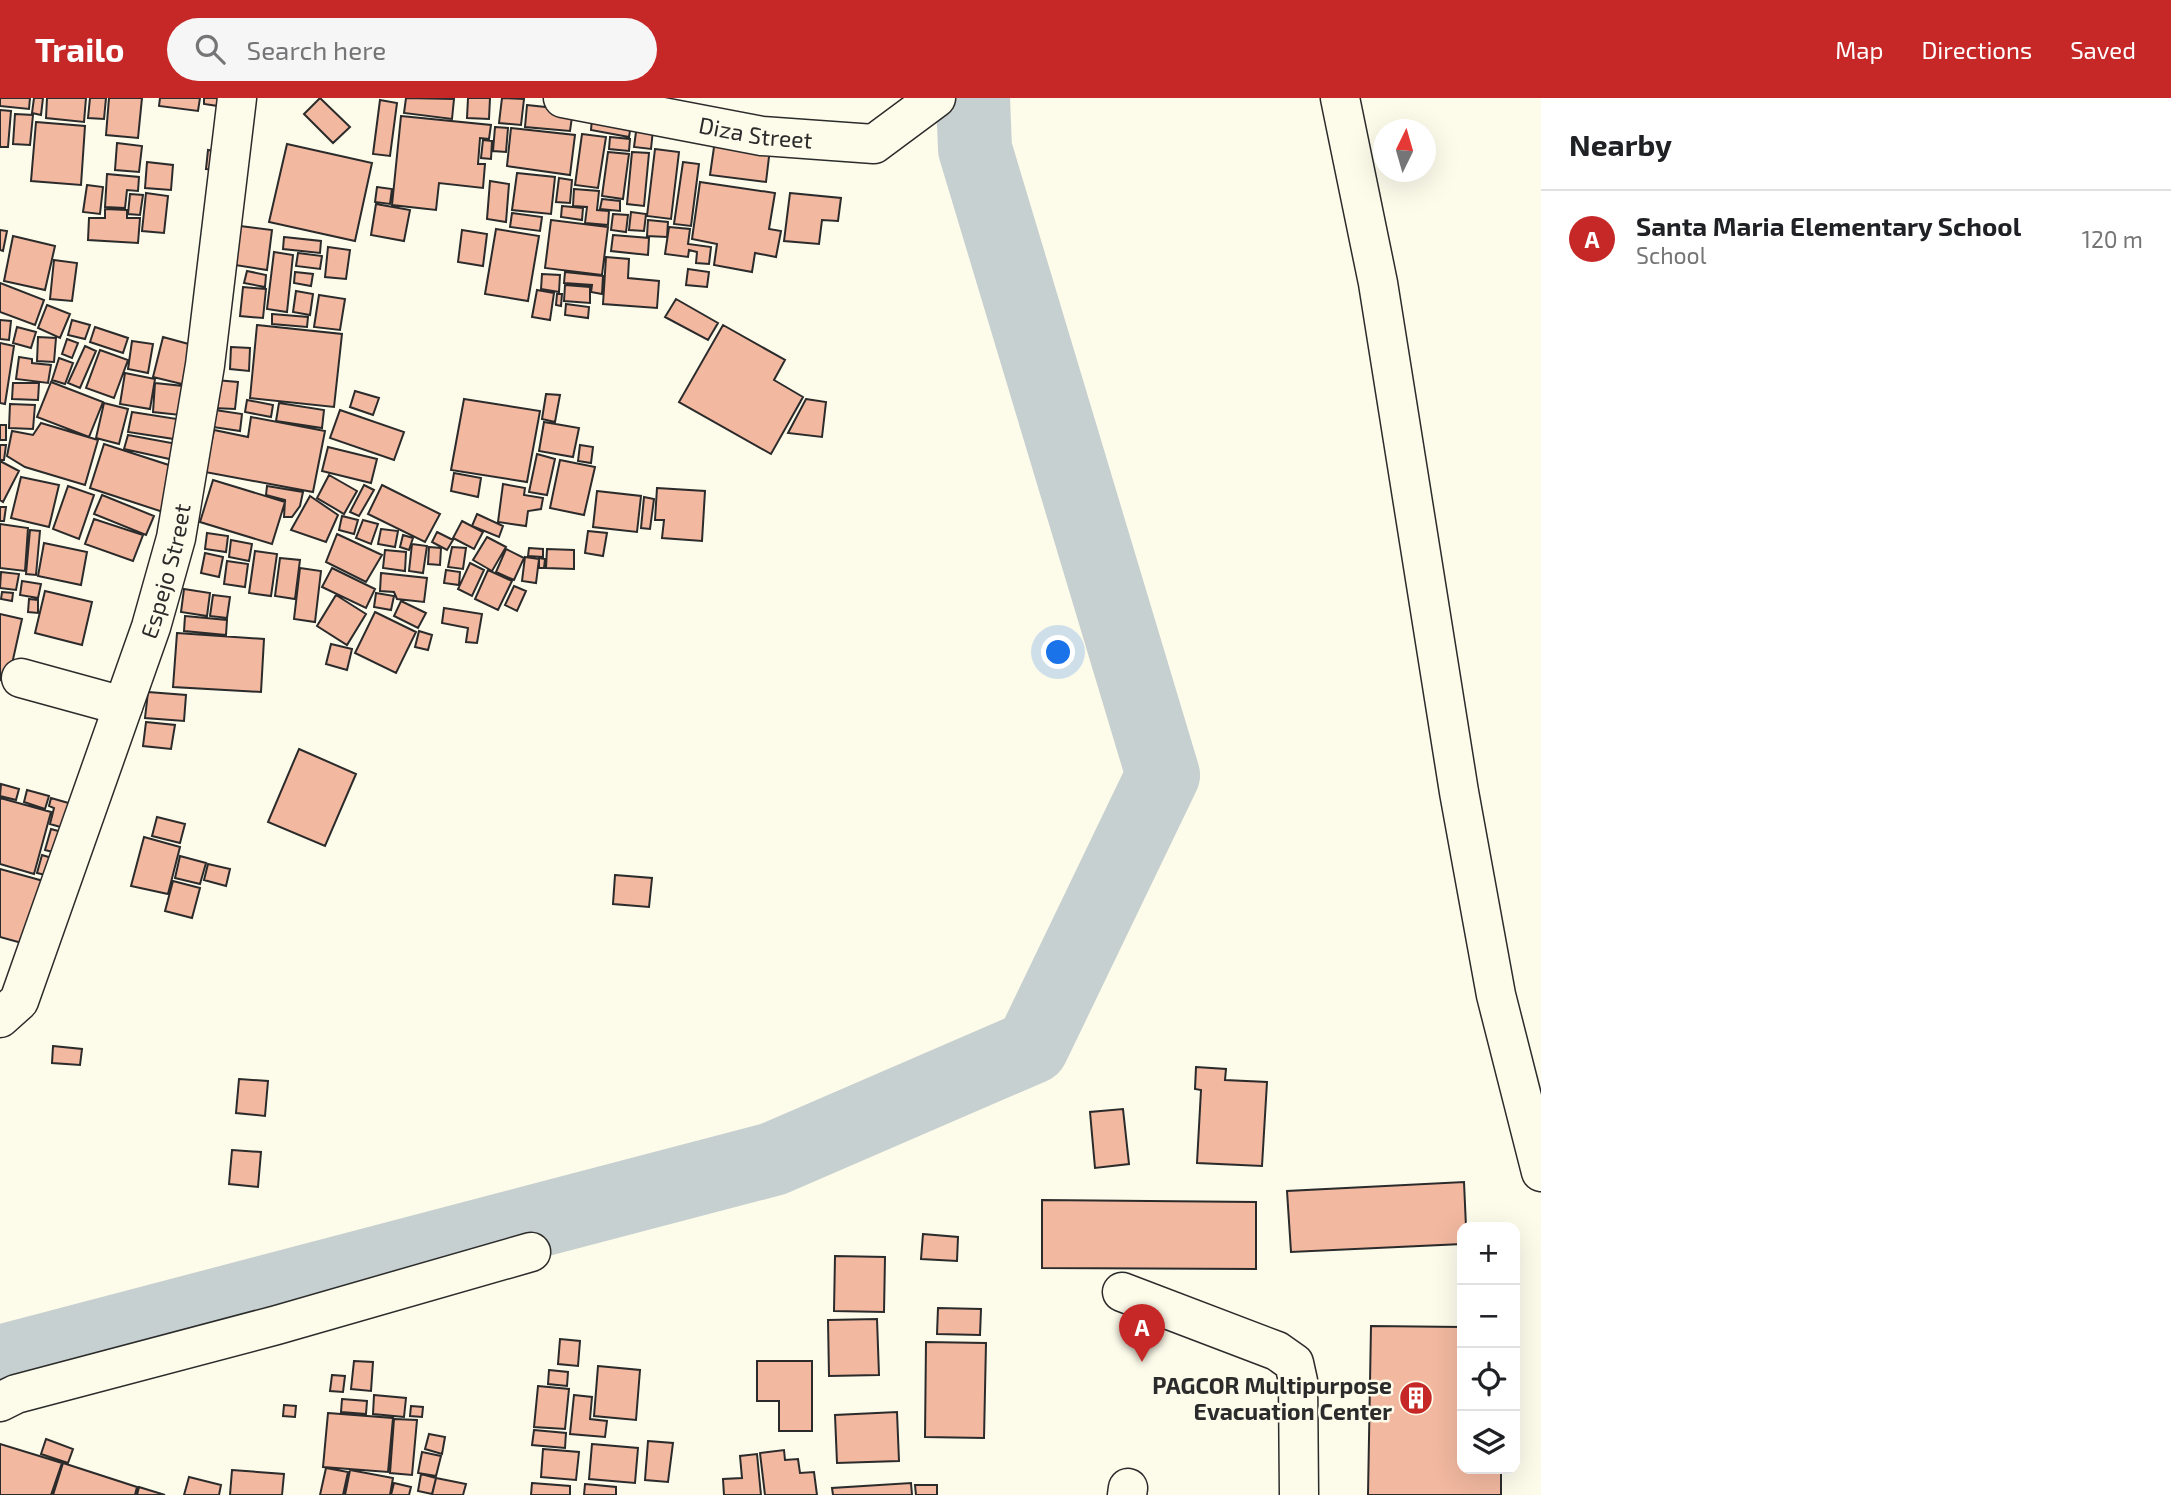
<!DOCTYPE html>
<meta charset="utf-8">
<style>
:root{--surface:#fff;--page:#f6f6f6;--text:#202124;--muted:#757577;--line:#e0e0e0;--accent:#c62828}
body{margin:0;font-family:"Exo 2",sans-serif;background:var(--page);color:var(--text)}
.controls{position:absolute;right:21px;bottom:21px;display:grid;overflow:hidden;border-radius:14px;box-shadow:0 7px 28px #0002}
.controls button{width:63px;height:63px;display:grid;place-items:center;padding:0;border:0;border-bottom:2px solid var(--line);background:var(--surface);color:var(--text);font:35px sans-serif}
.compass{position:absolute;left:1373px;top:21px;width:63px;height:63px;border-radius:50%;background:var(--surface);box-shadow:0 7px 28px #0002;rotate:5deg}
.you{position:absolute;left:1059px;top:555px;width:24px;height:24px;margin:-18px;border:5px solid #fff;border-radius:50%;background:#1a73e8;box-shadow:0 0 0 10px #1a73e833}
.badge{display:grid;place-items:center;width:46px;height:46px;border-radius:50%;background:var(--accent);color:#fff;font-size:23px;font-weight:700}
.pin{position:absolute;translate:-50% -58px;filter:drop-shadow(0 2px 4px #0008)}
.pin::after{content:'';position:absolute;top:37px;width:24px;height:21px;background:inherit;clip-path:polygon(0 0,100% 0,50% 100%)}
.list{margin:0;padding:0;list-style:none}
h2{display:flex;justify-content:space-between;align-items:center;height:91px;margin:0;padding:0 28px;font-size:30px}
h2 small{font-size:23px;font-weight:400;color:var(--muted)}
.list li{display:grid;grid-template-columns:46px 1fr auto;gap:21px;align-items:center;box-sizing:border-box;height:98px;padding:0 28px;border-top:2px solid var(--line)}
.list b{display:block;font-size:26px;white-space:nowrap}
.list p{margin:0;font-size:23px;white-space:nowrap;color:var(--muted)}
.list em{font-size:23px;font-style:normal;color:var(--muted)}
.icon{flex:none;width:38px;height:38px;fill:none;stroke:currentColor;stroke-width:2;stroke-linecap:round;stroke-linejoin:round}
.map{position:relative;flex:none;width:1541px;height:1397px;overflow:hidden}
header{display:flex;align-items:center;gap:42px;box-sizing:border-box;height:98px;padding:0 35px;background:var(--accent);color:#fff}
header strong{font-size:33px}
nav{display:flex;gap:38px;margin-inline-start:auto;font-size:24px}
.search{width:490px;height:63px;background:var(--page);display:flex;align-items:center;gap:18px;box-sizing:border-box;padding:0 24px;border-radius:38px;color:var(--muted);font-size:26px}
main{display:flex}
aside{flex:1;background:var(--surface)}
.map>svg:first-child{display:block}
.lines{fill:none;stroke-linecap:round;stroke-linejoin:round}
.river{stroke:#c7d0d0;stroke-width:74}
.building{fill:#f2b8a0;stroke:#2b2b2b;stroke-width:2}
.minor-casing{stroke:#2b2b2b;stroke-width:41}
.minor{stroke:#fdfbea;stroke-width:38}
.labels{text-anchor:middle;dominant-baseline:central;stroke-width:5;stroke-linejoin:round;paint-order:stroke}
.street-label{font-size:23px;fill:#2b2b2b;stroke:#fdfbea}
.poi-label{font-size:23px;font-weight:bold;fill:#2b2b2b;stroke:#fdfbea;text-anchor:end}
</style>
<header>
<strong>Trailo</strong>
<div class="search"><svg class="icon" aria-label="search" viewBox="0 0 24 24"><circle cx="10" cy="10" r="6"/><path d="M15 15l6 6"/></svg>Search here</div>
<nav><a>Map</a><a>Directions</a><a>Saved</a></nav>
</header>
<main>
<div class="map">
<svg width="1541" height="1397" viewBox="0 0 1541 1397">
<rect width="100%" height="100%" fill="#fdfbea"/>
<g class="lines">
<path class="river" d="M0 1264 773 1061 1032 949 1163 677 975 51 973 0"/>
</g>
<path class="building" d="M0 0H30L29 11 0 8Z
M34 0H43L41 17 32 15Z
M47 0H86L84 24 46 20Z
M90 0H106L104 21 88 20Z
M109 0H142L138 40 106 37Z
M160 0H200L198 13 159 8Z
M204 0H219L218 8 204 6Z
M320 0 350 29 333 45 304 16Z
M406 0 454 1 452 21 404 15Z
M468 0H490L489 21 467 20Z
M502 0 524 1 521 27 499 25Z
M380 2 397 5 390 58 373 56Z
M527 7 573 12 570 33 525 29Z
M0 12 11 13 8 49H0Z
M15 16 33 17 30 47 13 46Z
M401 18 491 27 489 41 480 40 478 66H485L483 90 439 85 436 112 392 107Z
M638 19 654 22 651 51 634 49Z
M592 21 631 27 629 39 591 32Z
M36 24 85 28 81 87 31 83Z
M495 29 508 30 506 54 493 53Z
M511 30 575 37 570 77 507 68Z
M716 35 771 42 766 84 710 77Z
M582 36 606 39 598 90 575 87Z
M610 39 630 41 629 53 609 51Z
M483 42 492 43 491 61 481 60Z
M117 45 142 48 139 74 115 72Z
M287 46 372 65 355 143 269 124Z
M655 51 679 54 671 121 647 118Z
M208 52 223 54 222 72 206 71Z
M608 54 629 56 623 101 602 98Z
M632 54 649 55 644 108 627 106Z
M147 64 173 67 171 92 145 90Z
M683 64 699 66 691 128 674 126Z
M517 75 555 79 551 116 512 112Z
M107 76 139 79 138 93 127 92 125 110 105 109Z
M559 80 572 82 570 105 556 104Z
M490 83 509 86 506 124 487 121Z
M700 84 775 95 769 131 781 133 776 159 755 155 752 174 714 167 717 146 692 141Z
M87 87 103 89 100 116 83 114Z
M377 89 392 91 390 106 375 104Z
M574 91 599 93 597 112 609 113 608 127 585 125 587 109 573 108Z
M146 95 168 98 164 135 142 133Z
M790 95 841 100 838 123 822 122 819 146 784 143Z
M130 96 143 97 140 117 128 116Z
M602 101 620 103V113L600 111Z
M376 106 410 112 404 143 371 137Z
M562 108 583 110 582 122 561 119Z
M105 111 127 112V120H140L138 145 88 142 89 120H105Z
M631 114 646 116 644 133 629 132Z
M512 115 542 119 540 133 510 129Z
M613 116 628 117 626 134 611 132Z
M551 122 608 129 602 177 545 170Z
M648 122 668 124 667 139 647 138Z
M240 128 272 132 267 172 235 167Z
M669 129 690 131 688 146 711 149 709 166 696 165 697 154 689 152 688 159 665 156Z
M496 131 539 138 528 203 485 196Z
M0 132 7 133 3 153 0 152Z
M462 132 487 136 483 168 458 164Z
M613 137 649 140 648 157 611 153Z
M13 138 55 148 45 192 4 183Z
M284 139 321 143 320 155 283 151Z
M328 149 350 152 346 181 325 179Z
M274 154 293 157 287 214 267 211Z
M298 155 322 158 320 171 296 168Z
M606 159 629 161 628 180 659 183 657 210 603 206Z
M54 162 77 165 72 203 50 201Z
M688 171 709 174 707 189 686 187Z
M247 173 266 177 265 189 244 185Z
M295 174 313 176 311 188 294 185Z
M565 174 603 178 602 196 591 194 592 187 564 185Z
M542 176 560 177 559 194 541 191Z
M0 185 44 202 35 227 0 214Z
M565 187 590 189V205L564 203Z
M243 189 266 191 263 220 240 218Z
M537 192 554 195 550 222 532 219Z
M296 193 313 196 310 217 293 214Z
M557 196H562L561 208 556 207Z
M319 197 345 201 340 232 314 229Z
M676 201 718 225 708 242 665 219Z
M566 206 589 209 588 220 565 217Z
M47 207 70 216 60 240 38 230Z
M272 216 308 219 307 229 272 226Z
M0 222 11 223 9 242 0 241Z
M72 222 90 227 85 241 68 237Z
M257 227 342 236 334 309 250 300Z
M723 227 785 262 774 282 803 299 771 356 679 304Z
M17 229 36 234 31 250 13 245Z
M95 229 128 240 123 255 90 244Z
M38 239 56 240 54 264 37 263Z
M163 239 196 248 186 287 153 279Z
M67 241 78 245 72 260 62 256Z
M132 243 153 246 148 275 128 271Z
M0 245 14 248 5 306 0 305Z
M85 248 96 253 80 290 68 285Z
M231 249 250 250 249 273 230 271Z
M100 252 128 262 114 300 86 290Z
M19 259 32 261V265L51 267 48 285 16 281Z
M59 260 73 265 65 286 52 282Z
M125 275 155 281 150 311 120 306Z
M215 282 238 284 235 311 213 310Z
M51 284 103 304 89 339 37 319Z
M13 285H39L38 302 12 301Z
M155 285 183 288 180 317 153 314Z
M355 293 379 300 373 317 350 309Z
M546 296 560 297 555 324 542 321Z
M464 301 540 313 527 384 451 372Z
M806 301 826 304 822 339 788 335Z
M247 302 273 307 271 319 245 314Z
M104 305 128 311 119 346 96 340Z
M279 305 324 312 322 330 276 323Z
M10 306 35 307 33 331 9 330Z
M215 312 242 316 240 333 213 329Z
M340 312 404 334 394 362 330 340Z
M132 314 177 321 174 341 128 334Z
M251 319 325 333 313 394 205 374 214 332 248 339Z
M544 324 579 330 573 359 539 353Z
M41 325 98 342 85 387 25 369 7 358 12 333 33 337Z
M0 327H6V342H0Z
M128 337 177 346 174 362 124 351Z
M104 346 178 370 163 414 90 390Z
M0 347H6L4 362H0Z
M580 347 593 349 591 365 578 363Z
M328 349 377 361 371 385 322 373Z
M537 356 555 361 547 397 529 394Z
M560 362 595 369 584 417 550 410Z
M0 363 19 373 3 404 0 402Z
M454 375 481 380 478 399 451 393Z
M329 377 357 393 344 416 317 400Z
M21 379 59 387 49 429 11 420Z
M213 382 285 404 272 446 200 424Z
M503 386 525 390 524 397 543 400 541 411 528 413 526 428 498 424Z
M364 387 374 392 359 418 350 414Z
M382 387 440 416 425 444 368 416Z
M68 388 94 397 79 441 53 431Z
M267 388 303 394 300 408 292 419H284L285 402 266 397Z
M657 390 705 393 702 443 662 440 664 422H655Z
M597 393 641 398 637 434 593 429Z
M102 397 154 418 146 437 94 416Z
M310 398 338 417 326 444 291 432Z
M644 399 654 401 650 431 641 430Z
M0 409H6L4 423H0Z
M477 416 503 428 499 439 472 428Z
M342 418 358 422 354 436 339 432Z
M94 421 143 437 133 463 85 446Z
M363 422 378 426 371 446 356 440Z
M462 423 483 434 474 451 453 440Z
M0 426 28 430 25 473 0 470Z
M381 431 398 433 395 449 378 446Z
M30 432 40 433 36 477 26 476Z
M588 433 607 435 603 458 585 455Z
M437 434 453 442 447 452 432 444Z
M207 435 228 438 226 454 205 451Z
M337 436 382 457 366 484 326 464Z
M403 437 413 440 409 452 400 449Z
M487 439 506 449 492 473 473 462Z
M231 442 252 446 249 463 229 459Z
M44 445 87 454 81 487 38 478Z
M412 446 427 448 423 475 409 473Z
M429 449 441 450 440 467 428 466Z
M452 449 466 450 463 471 448 469Z
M529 450 543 451V459L528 458Z
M506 451 524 460 514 482 496 474Z
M547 451 574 452V471L546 470Z
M385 452 406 454 405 473 383 470Z
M255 453 277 456 271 498 249 495Z
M205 455 223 459 219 479 201 475Z
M525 459 539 461 536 485 522 483Z
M280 460 300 462 295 501 275 498Z
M539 460 545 461 544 470H539Z
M227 463 248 466 245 489 224 486Z
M470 465 484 472 472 498 458 491Z
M300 470 321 473 315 524 294 521Z
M332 470 375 491 366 510 322 489Z
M446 472 460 474 459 487 444 485Z
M488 472 512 483 498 512 475 501Z
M1 474 19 476 16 492 0 490Z
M381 475 427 480 424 504 397 501 394 494 380 493Z
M22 483 41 486 38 500 20 497Z
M514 488 526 493 517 513 505 507Z
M184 491 210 495 207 518 181 514Z
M45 493 92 504 82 547 35 535Z
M2 494 13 495 12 503 1 501Z
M376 495 394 498 391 512 374 509Z
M213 497 230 499 227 520 210 518Z
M336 497 366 516 347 547 317 528Z
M29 501 38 502V515L28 514Z
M401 503 426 515 418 530 394 518Z
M444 510 482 516 477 545 466 544 468 530 442 525Z
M375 514 416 534 396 575 355 555Z
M0 516 22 521 8 584 0 582Z
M185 518 227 522 226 537 184 533Z
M419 533 432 537 428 552 415 549Z
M177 535 264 541 261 594 173 589Z
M331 546 352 551 347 572 326 566Z
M148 594 186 597 184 623 145 620Z
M146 624 175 627 171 651 143 648Z
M299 651 356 676 325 748 268 724Z
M1 686 19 691 16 702 0 698Z
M27 692 49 698 45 711 24 704Z
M0 700 51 714 34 776 0 766Z
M51 700 79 708 71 732 50 726 54 710 49 708Z
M157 719 185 726 180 745 152 738Z
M51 731 69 736 64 757 45 752Z
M144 739 180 749 168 796 131 788Z
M42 757 58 762 54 779 37 775Z
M180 758 206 765 200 786 175 780Z
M208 766 230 771 226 788 204 782Z
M0 771 47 784 29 847 0 839Z
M615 777 652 780 649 809 613 806Z
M173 783 200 790 192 820 165 813Z
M53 948 82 951 80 967 52 965Z
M1196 969 1226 971 1225 982 1267 984 1262 1068 1197 1065 1201 992 1195 991Z
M239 981 268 983 265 1018 236 1015Z
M1123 1011 1129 1066 1095 1070 1090 1014Z
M232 1052 261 1054 258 1089 229 1086Z
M1464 1084 1466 1129H1462V1146L1291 1154 1287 1093Z
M1042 1102 1256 1104V1171L1042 1170Z
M923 1136 958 1139 957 1163 921 1161Z
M835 1158 885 1159 884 1214 834 1213Z
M938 1210 981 1211 980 1237 937 1236Z
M877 1221 879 1277 829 1278 828 1222Z
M1371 1228 1462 1229V1371H1501V1397H1368Z
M560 1241 580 1243 578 1268 558 1266Z
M926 1244 986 1245 984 1340 925 1339Z
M354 1263 373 1264 371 1293 351 1291Z
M757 1263H812V1333H779V1303H757Z
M598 1268 640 1272 636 1322 594 1318Z
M549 1272 568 1274 567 1288 548 1286Z
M332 1277 345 1278 343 1294 330 1293Z
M538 1288 569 1291 565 1331 534 1329Z
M374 1297 406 1300 404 1319 373 1316Z
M574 1297 592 1299 590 1321 607 1323 605 1339 570 1336Z
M342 1301 367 1303 366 1316 341 1314Z
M284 1307 296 1308 295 1319 283 1318Z
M411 1308 423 1309 422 1319 410 1318Z
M897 1314 899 1363 837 1365 835 1317Z
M328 1315 393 1320 388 1374 323 1369Z
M394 1321 417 1322 412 1377 390 1375Z
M534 1332 566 1335 565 1350 532 1347Z
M429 1336 445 1339 442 1356 425 1351Z
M46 1341 73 1351 68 1365 41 1356Z
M648 1343 673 1345 668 1384 645 1382Z
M0 1346 62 1365 51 1397H0Z
M592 1346 638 1350 635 1385 589 1381Z
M543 1351 579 1354 576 1382 541 1379Z
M784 1352 785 1362 798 1361 800 1375 814 1374 817 1397H765L760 1355Z
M422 1354 441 1358 436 1378 418 1375Z
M757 1356 761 1397H724L723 1381 742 1380 740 1358Z
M63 1365 137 1389 135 1397H53Z
M326 1370 348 1374 343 1397H320Z
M232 1372 284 1376 282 1397H230Z
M350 1372 393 1380 390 1397H345Z
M421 1376 436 1380 432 1396 418 1393Z
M189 1379 221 1387 219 1397H184Z
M436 1380 466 1386 463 1397H432Z
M394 1385 411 1389 409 1397H391Z
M532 1385 570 1388V1397H531Z
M911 1385 912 1397H833L832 1390Z
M585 1386 616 1389V1397H584Z
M915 1387H937V1397H916Z
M139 1389 165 1397H137Z"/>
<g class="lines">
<g class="minor-casing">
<g id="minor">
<path id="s1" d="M563 0 762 38 874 46 936 0"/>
<path d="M1340 0 1378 185 1459 694 1496 897 1541 1074"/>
<path d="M21 580 123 608"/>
<path id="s2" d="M0 920 19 903 151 529 176 440 205 267 237 0"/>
<path d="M1122 1194 1277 1253 1294 1265 1298 1283 1299 1397"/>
<path d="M0 1304 16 1296 277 1227 531 1154"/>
<path d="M1127 1397 1128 1390"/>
</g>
</g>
<use href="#minor" class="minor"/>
</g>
<defs>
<g id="building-disc" transform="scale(1.75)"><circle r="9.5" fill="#c62828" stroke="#fdfbea"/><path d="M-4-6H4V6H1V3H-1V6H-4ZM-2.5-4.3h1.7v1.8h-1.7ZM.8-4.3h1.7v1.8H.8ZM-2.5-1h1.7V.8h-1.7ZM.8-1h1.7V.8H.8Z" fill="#fff"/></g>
</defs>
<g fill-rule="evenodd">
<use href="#building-disc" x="1416" y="1300"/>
</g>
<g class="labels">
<g class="street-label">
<text stroke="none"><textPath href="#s1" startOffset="196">Diza Street</textPath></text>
<text stroke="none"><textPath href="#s2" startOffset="480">Espejo Street</textPath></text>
</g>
<g class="poi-label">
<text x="1392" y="1287">PAGCOR Multipurpose<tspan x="1392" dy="26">Evacuation Center</tspan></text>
</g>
</g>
</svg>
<div class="controls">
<button>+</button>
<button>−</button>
<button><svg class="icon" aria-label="locate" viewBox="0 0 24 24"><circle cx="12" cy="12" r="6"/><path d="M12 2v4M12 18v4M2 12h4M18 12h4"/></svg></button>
<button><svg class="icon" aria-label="layers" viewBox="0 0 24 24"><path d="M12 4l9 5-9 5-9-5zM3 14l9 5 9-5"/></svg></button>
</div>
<svg class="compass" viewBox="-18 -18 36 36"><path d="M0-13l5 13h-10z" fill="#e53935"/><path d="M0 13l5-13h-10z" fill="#757577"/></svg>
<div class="you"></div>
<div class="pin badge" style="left:1142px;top:1264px">A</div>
</div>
<aside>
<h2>Nearby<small></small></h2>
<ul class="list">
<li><span class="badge">A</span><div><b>Santa Maria Elementary School</b><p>School</p></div><em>120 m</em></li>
</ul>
</aside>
</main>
